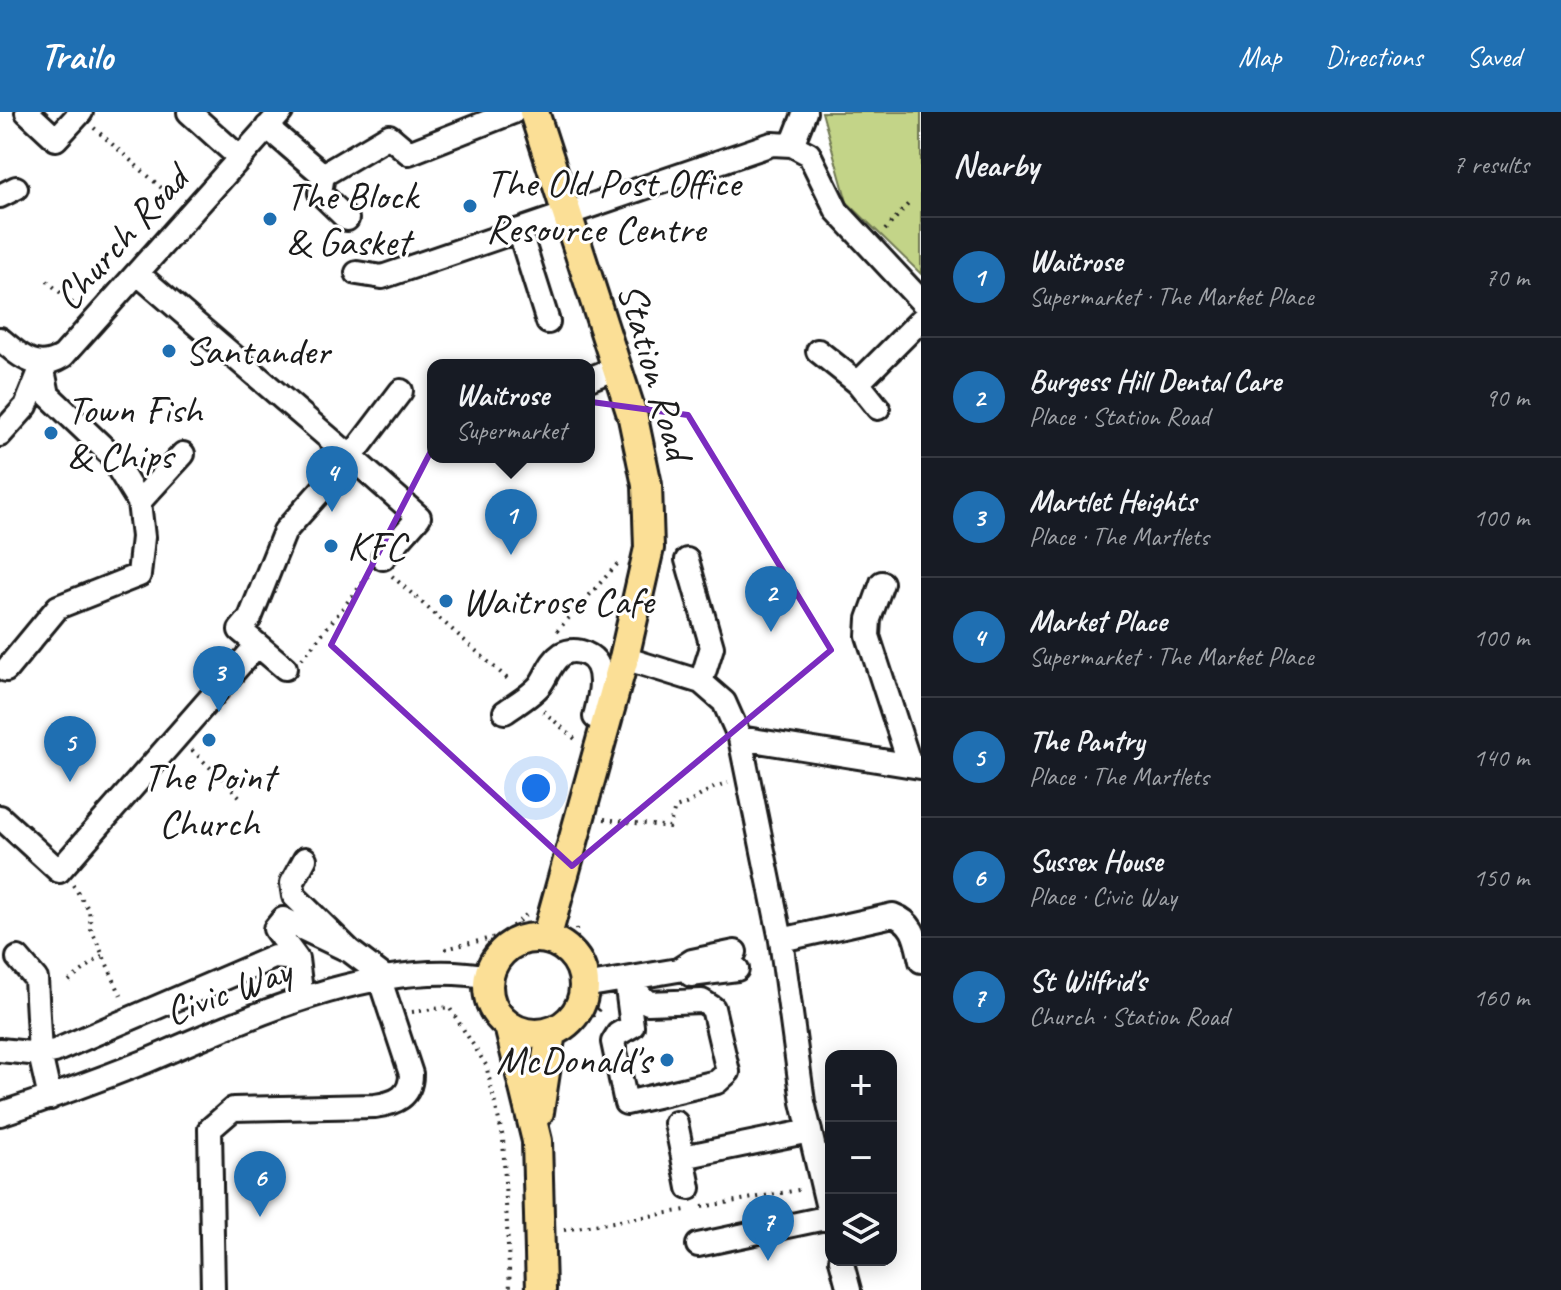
<!DOCTYPE html>
<meta charset="utf-8">
<style>
:root{--surface:#171b24;--page:#20242c;--text:#f1f3f6;--muted:#9ea1a6;--line:#363941;--accent:#1f6fb2}
body{margin:0;font-family:Caveat,sans-serif;background:var(--page);color:var(--text)}
.controls{position:absolute;right:24px;bottom:24px;display:grid;overflow:hidden;border-radius:16px;box-shadow:0 4px 20px #0003}
.controls button{width:72px;height:72px;display:grid;place-items:center;padding:0;border:0;border-bottom:2px solid var(--line);background:var(--surface);color:var(--text);font:40px sans-serif}
.you{position:absolute;left:536px;top:676px;width:28px;height:28px;margin:-20px;border:6px solid #fff;border-radius:50%;background:#1a73e8;box-shadow:0 0 0 12px #1a73e833}
.badge{display:grid;place-items:center;width:52px;height:52px;border-radius:50%;background:var(--accent);color:#fff;font-size:26px;font-weight:700}
.pin{position:absolute;translate:-50% -66px;filter:drop-shadow(0 2px 4px #0008)}
.pin::after{content:'';position:absolute;top:42px;width:28px;height:24px;background:inherit;clip-path:polygon(0 0,100% 0,50% 100%)}
.popup{position:absolute;left:427px;top:247px;width:168px;height:104px;box-sizing:border-box;display:grid;place-content:center;border-radius:16px;background:var(--surface);filter:drop-shadow(0 2px 6px #0005);font-size:26px;white-space:nowrap;color:var(--muted)}
.popup b{font-size:30px;color:var(--text)}
.popup::after{content:'';position:absolute;left:50%;top:100%;margin-left:-16px;border:16px solid transparent;border-top-color:var(--surface)}
.list{margin:0;padding:0;list-style:none}
h2{display:flex;justify-content:space-between;align-items:center;height:104px;margin:0;padding:0 32px;font-size:34px}
h2 small{font-size:26px;font-weight:400;color:var(--muted)}
.list li{display:grid;grid-template-columns:52px 1fr auto;gap:24px;align-items:center;box-sizing:border-box;height:120px;padding:0 32px;border-top:2px solid var(--line)}
.list b{display:block;font-size:30px;white-space:nowrap}
.list p{margin:0;font-size:26px;white-space:nowrap;color:var(--muted)}
.list em{font-size:26px;font-style:normal;color:var(--muted)}
.icon{flex:none;width:44px;height:44px;fill:none;stroke:currentColor;stroke-width:2;stroke-linecap:round;stroke-linejoin:round}
.map{position:relative;flex:none;width:921px;height:1178px;overflow:hidden}
header{display:flex;align-items:center;gap:48px;box-sizing:border-box;height:112px;padding:0 40px;background:var(--accent);color:#fff}
header strong{font-size:38px}
nav{display:flex;gap:44px;margin-inline-start:auto;font-size:28px}
main{display:flex}
aside{flex:1;background:var(--surface)}
.map>svg:first-child{display:block}
.green{fill:#c3d488;stroke:#707852;stroke-width:2}
.lines{fill:none;stroke-linecap:round;stroke-linejoin:round}
.minor-casing{stroke:#1c1c1c;stroke-width:28}
.major-casing{stroke:#1c1c1c;stroke-width:34}
.path{stroke:#1c1c1c;stroke-width:4;stroke-dasharray:2 6;stroke-linecap:butt}
.minor{stroke:#fff;stroke-width:22}
.major{stroke:#fbdf96;stroke-width:28}
.marked{fill:none;stroke:#7b2cbf;stroke-width:6;stroke-linejoin:round}
.poi-dot{fill:#1f6fb2;stroke:#fff;stroke-width:3}
.labels{text-anchor:middle;dominant-baseline:central;stroke-width:6;stroke-linejoin:round;paint-order:stroke}
.poi-label{font-size:40px;fill:#1c1c1c;stroke:#fff;text-anchor:start}
.street-label{font-size:40px;fill:#1c1c1c;stroke:#fff}
</style>
<header>
<strong>Trailo</strong>
<nav><a>Map</a><a>Directions</a><a>Saved</a></nav>
</header>
<main>
<div class="map">
<svg width="921" height="1178" viewBox="0 0 921 1178">
<rect width="100%" height="100%" fill="#fff"/>
<filter id="ink" filterUnits="userSpaceOnUse"><feTurbulence type="fractalNoise" baseFrequency=".0125" numOctaves="2"/><feDisplacementMap in="SourceGraphic" scale="16" xChannelSelector="R" yChannelSelector="G"/><feConvolveMatrix kernelMatrix="1 2 1 2 8 2 1 2 1" color-interpolation-filters="sRGB"/></filter>
<g filter="url(#ink)">
<path class="green" d="M822 0H921V162L847 90Z"/>
<g class="lines">
<g class="minor-casing">
<path id="minor" d="M27 0 56 27 81 0
M189 0 240 46
M267 15 323 63 389 24 409 41 513 0
M792 33 805 0
M323 63 320 81 347 107
M0 84 16 76
M519 118 548 210
M357 161 382 165 772 32 792 33 809 42 837 99 921 189
M138 162 351 345 285 419 250 506 240 518 285 556
M0 227C21 245 37 260 63 244L281 0
M818 239 858 271 878 296
M589 267 616 256
M858 271 921 208
M0 323 26 294 42 254
M139 390 183 342
M383 446 419 405 351 345 401 279
M687 448 712 535 701 570
M882 471 869 507 868 524 910 653
M624 546 701 570 724 590 740 626 781 828 803 990 831 1109
M6 558 58 495 139 463 143 425 139 390 109 341 48 283 42 253
M505 600C516 592 532 583 540 573 548 562 550 550 562 542 569 538 578 538 586 542 609 552 600 586 595 605
M740 626 920 655
M0 705 59 759 257 533
M305 747 292 771 294 784 350 839 387 867
M781 828 893 803C915 811 916 828 921 849
M18 846 36 867 40 942 50 986
M691 863 737 857
M626 868 648 891 702 889 713 896 728 960 717 970 626 991 613 930 618 922 632 914Z
M584 874 678 858 692 849 735 840
M302 887 297 847 275 817 283 807 350 839
M0 938 40 942 55 939 274 845 297 847
M0 1002C49 986 96 969 144 950 243 908 380 843 489 865
M676 1011 683 1045
M689 1076 683 1045 810 1019
M698 1133 830 1105
M841 1148 849 1178
M213 1178 210 1017 233 997 375 994C396 991 411 985 411 962L380 868"/>
</g>
<g class="major-casing">
<path id="major" d="M534 0 633 306 647 373 649 436 624 546 546 827
M488 874a48 48 0 1 1 96 0a48 48 0 1 1-96 0Z
M509 914 537 1029 541 1178
M539 1000 551 920"/>
</g>
<path class="path" d="M94 16 174 87
M885 118 911 89
M47 169 78 196
M392 464 511 570
M557 519 620 449
M302 547 369 463
M543 599 575 627
M192 638 240 685
M604 707 669 715 675 696C697 690 705 676 728 671
M73 773 89 798 91 817 123 888
M576 816 577 825 590 852
M445 837 500 824 526 803
M69 869 103 843
M412 900 449 895 486 953 503 1026 510 1178
M576 922 602 894
M702 1095 804 1077
M564 1118 686 1098"/>
<use href="#minor" class="minor"/>
<use href="#major" class="major"/>
</g>
</g>
<path class="marked" d="M465 273 688 303 831 538 572 754 331 533Z"/>
<g class="poi-dot">
<circle cx="470" cy="94" r="8"/>
<circle cx="270" cy="107" r="8"/>
<circle cx="169" cy="239" r="8"/>
<circle cx="51" cy="321" r="8"/>
<circle cx="331" cy="434" r="8"/>
<circle cx="446" cy="489" r="8"/>
<circle cx="209" cy="628" r="8"/>
<circle cx="667" cy="948" r="8"/>
</g>
<g class="labels">
<g class="poi-label">
<text x="486" y="71">The Old Post Office<tspan x="486" dy="46">Resource Centre</tspan></text>
<text x="286" y="84">The Block<tspan x="286" dy="46">&amp; Gasket</tspan></text>
<text x="185" y="239">Santander</text>
<text x="67" y="298">Town Fish<tspan x="67" dy="46">&amp; Chips</tspan></text>
<text x="347" y="434">KFC</text>
<text x="462" y="489">Waitrose Cafe</text>
<text x="209" y="665" text-anchor="middle">The Point<tspan x="209" dy="46">Church</tspan></text>
<text x="651" y="948" text-anchor="end">McDonald's</text>
</g>
<g class="street-label">
<text transform="translate(121 126) rotate(-48)">Church Road</text>
<text transform="translate(655 259) rotate(74)">Station Road</text>
<text transform="translate(228 879) rotate(-20)">Civic Way</text>
</g>
</g>
</svg>
<div class="controls">
<button>+</button>
<button>−</button>
<button><svg class="icon" aria-label="layers" viewBox="0 0 24 24"><path d="M12 4l9 5-9 5-9-5zM3 14l9 5 9-5"/></svg></button>
</div>
<div class="you"></div>
<div class="pin badge" style="left:511px;top:443px">1</div>
<div class="popup"><b>Waitrose</b>Supermarket</div>
<div class="pin badge" style="left:771px;top:520px">2</div>
<div class="pin badge" style="left:219px;top:600px">3</div>
<div class="pin badge" style="left:332px;top:400px">4</div>
<div class="pin badge" style="left:70px;top:670px">5</div>
<div class="pin badge" style="left:260px;top:1105px">6</div>
<div class="pin badge" style="left:768px;top:1149px">7</div>
</div>
<aside>
<h2>Nearby<small>7 results</small></h2>
<ul class="list">
<li><span class="badge">1</span><div><b>Waitrose</b><p>Supermarket · The Market Place</p></div><em>70 m</em></li>
<li><span class="badge">2</span><div><b>Burgess Hill Dental Care</b><p>Place · Station Road</p></div><em>90 m</em></li>
<li><span class="badge">3</span><div><b>Martlet Heights</b><p>Place · The Martlets</p></div><em>100 m</em></li>
<li><span class="badge">4</span><div><b>Market Place</b><p>Supermarket · The Market Place</p></div><em>100 m</em></li>
<li><span class="badge">5</span><div><b>The Pantry</b><p>Place · The Martlets</p></div><em>140 m</em></li>
<li><span class="badge">6</span><div><b>Sussex House</b><p>Place · Civic Way</p></div><em>150 m</em></li>
<li><span class="badge">7</span><div><b>St Wilfrid's</b><p>Church · Station Road</p></div><em>160 m</em></li>
</ul>
</aside>
</main>
